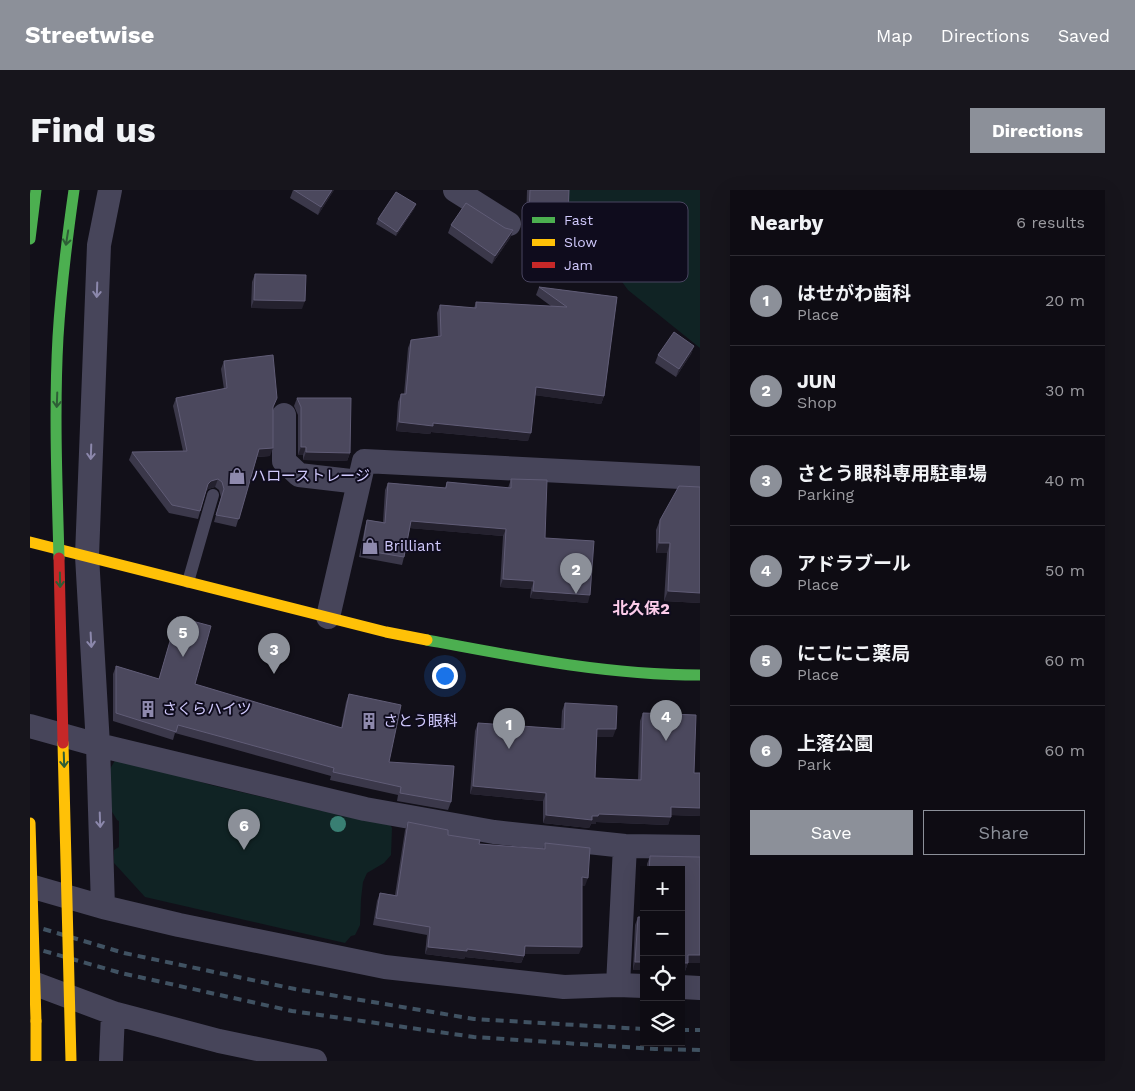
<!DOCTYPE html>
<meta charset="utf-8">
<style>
:root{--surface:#0e0c13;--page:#17151c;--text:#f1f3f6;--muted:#9b9ba0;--line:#2e2c33;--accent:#8c9099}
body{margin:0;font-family:"Work Sans","Noto Sans JP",sans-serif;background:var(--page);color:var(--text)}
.controls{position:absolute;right:15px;bottom:15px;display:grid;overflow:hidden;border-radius:0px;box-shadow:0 5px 20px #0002}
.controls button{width:45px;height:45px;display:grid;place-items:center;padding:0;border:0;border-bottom:1px solid var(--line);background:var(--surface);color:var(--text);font:25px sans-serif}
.you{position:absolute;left:414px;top:485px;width:18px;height:18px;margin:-12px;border:4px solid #fff;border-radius:50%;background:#1a73e8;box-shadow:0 0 0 8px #1a73e833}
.badge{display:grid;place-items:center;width:32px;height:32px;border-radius:50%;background:var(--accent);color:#fff;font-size:16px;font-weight:700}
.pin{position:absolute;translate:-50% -41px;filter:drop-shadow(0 1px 2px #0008)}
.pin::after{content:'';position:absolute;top:26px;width:18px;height:15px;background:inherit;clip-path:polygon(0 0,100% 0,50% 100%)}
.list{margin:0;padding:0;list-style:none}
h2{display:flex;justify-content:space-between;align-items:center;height:65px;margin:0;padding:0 20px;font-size:21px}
h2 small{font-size:16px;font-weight:400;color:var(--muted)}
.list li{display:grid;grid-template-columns:32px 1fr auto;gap:15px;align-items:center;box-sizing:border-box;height:90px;padding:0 20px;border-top:1px solid var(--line)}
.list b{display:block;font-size:19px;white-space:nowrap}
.list p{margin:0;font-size:16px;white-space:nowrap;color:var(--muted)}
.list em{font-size:16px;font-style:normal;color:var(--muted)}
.actions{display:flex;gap:10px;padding:15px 20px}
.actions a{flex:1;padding:11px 0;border:1px solid var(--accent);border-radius:0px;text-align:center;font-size:18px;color:var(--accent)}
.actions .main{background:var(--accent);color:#fff}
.icon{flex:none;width:28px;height:28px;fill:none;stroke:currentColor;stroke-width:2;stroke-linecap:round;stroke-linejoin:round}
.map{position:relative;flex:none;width:670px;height:871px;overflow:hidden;border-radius:0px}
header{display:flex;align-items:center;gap:30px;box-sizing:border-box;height:70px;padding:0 25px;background:var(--accent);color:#fff}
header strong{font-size:24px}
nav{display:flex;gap:28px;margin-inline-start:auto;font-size:18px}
.intro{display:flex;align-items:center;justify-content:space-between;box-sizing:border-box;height:120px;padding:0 30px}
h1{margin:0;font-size:35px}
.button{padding:12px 22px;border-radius:0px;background:var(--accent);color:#fff;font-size:18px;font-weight:700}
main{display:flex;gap:30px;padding:0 30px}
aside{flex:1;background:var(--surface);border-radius:0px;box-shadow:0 5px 20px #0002}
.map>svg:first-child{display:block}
.green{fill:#102324}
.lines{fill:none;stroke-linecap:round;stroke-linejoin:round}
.lane{stroke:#47455a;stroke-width:12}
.street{stroke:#47455a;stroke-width:24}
.fast{stroke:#4caf50;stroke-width:11}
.slow{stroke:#ffc107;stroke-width:11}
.rail{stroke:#405262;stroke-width:4;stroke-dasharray:8 6;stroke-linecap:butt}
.fast-bridge{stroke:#4caf50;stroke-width:11}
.slow-bridge{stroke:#ffc107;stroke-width:11}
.jam-bridge{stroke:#c62828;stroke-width:11}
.tree{fill:#397f73}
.wall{fill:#3b384a}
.shaded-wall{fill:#24212e}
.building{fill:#4b485d;stroke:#605c76}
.oneway{stroke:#2e5e36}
.oneway2{stroke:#8c88ac}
.labels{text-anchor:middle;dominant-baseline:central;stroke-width:4;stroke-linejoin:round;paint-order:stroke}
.poi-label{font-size:15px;fill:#d1cafd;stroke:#0f0c1d;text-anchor:start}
.neighbourhood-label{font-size:16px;font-weight:bold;fill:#fdccea;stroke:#0f0c1d}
.key{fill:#0f0c1d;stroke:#494560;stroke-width:1}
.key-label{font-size:14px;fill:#d1cafd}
</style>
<header>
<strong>Streetwise</strong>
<nav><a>Map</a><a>Directions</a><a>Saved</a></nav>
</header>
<div class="intro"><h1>Find us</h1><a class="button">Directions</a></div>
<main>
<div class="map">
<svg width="670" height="871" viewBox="0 0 670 871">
<rect width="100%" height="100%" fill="#121019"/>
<path class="green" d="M525 0H670V158L598 100Z
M87 567 181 595 262 614H268L291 621 305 620 357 629 362 638 361 665 354 673 337 683 333 692 331 709 330 735 325 745 321 746 315 753 115 707 84 673V660L89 657V631L87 630 78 615 80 579Z"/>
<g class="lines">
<path class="lane" d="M158 392 183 305"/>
<path class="street" d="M425 0 479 34
M254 225V271L269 285 329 292
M298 427 334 271 670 288
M0 536 68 555 335 619 464 642 595 656 670 657
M0 696 73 717 149 735 355 777 534 797 588 795 614 796
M73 717 68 555 57 366 69 55 80 0
M0 792 83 823 189 851 285 871
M588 795 595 656
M651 797 670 798
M81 871 83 823"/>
<path class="fast" d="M0 49 6 0
M397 450C487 467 578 485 670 485"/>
<path class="slow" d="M0 352 356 442 397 450
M6 831V871"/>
<path class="rail" d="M0 735 94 763 265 799 444 829 614 839
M0 757 91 783 262 821 444 847 625 859 670 860
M651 840H670"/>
<path class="fast-bridge" d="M29 368C27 294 24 220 28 147 31 98 37 49 44 0"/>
<path class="slow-bridge" d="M33 553 41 871
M0 633 6 831"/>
<path class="jam-bridge" d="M29 368 33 553"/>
</g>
<circle class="tree" cx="308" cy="634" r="8"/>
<path class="wall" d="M263 0H304L288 25 260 8Z
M497 0H539L538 27 535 35 496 34Z
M386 14 384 19 366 46 346 34 348 29Z
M421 35 475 38 483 40 480 48 462 74 418 43Z
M225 84 272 119 221 118 222 92Z
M509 97 587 107 574 206 571 214 505 205 498 251 401 242 400 244 366 241 368 212 371 204H374L378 158 381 150 408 147 407 123 410 115 444 118 446 112 521 116 506 105Z
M664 156 661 164 646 187 625 173 628 165Z
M194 171 243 219 240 266 227 267 206 337 184 332 191 307 189 300 185 297 178 299 176 301 168 329 139 323 99 270 102 262 153 261 143 216 146 208 194 199 191 179Z
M267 208 320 263 317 271 273 270V265H268V225L264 216Z
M481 289 515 348 558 413 500 408 501 399 470 397 473 346 380 338 374 367 372 375 329 367 335 337 337 330 353 332 355 300 358 293 415 298 417 292 478 298Z
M670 297V413L634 411 637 363H626V340L630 330Z
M147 427 165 494 311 538 316 512 319 504 359 572 421 612 418 620 367 611 368 605 300 590 301 586 200 558 145 543 143 550 83 531V484L86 476 129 489Z
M535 513 583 547H567L565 588 608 590 610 531 613 523 664 583H670V626L641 625 638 635 566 632V634H561L559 638 513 633V611L440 604 445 541 448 533 531 539 532 521Z
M378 632 449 654 513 659 515 653 555 696 552 695 549 764H495L491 773 435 767 434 769 395 764 397 745 343 735 347 711 350 703 365 705 375 640Z
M620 666 670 667V773H658L655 781 651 680H617V674Z
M608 727H614V780H603L605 735Z"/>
<path class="shaded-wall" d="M302 0H304L288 25 291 17Z
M386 14 384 19 366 46 367 42Z
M499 26 538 27 535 35 496 34Z
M483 40 480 48 462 74 465 66Z
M224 110 275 111 272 119 221 118Z
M664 156 661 164 646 187 649 179Z
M506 197 574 206 571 214 503 205Z
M369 232 403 233 501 243 498 251 401 242 400 244 366 241Z
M271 257H276L273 265H268Z
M243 258 240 266 226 267 229 259Z
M276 262 320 263 317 271 273 270Z
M188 289 185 297 178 299 175 302 178 294 181 291Z
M381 331 476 339 473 346 378 338Z
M629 353H640L637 363H626Z
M473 389 504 391 501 399 470 397Z
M503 401 560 405 558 413 500 408Z
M638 401 670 403V413L634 411Z
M567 539H586L583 547H564Z
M443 596 516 603 513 611 440 604Z
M641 617 670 618V626L638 625Z
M569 624 641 627 638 635 566 632V634H561L559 638 513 633 516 625 562 626Z
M552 687 558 688 555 696 549 695Z
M495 756 552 757 549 764H493Z
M398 757 437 759 494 766 491 773 435 767 434 769 395 764Z
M658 765H670V773H658L655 781H651V773Z
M605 772H614V780H603Z"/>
<path class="building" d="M264 0H302L291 17Z
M500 0H539L538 27 499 26Z
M366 2 386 14 367 42 348 29Z
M436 13 475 38 483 40 465 66 421 35Z
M225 84 276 85 275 111 224 110Z
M509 97 587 107 574 206 506 197 501 243 403 233V236L369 232 371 204H376L381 150 411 146 410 115 446 118V112L537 117Z
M644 142 664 156 649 179 628 165Z
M243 165 247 208 243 217V258L229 259 209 329 186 325 194 299 192 292 188 289 181 291 178 294 170 321 142 315 102 262 157 261 146 208 197 198 194 171Z
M267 208H321L320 263 276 262V257H271V217Z
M481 289 517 290 515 348 564 351 560 405 503 401 504 391 473 389 476 339 381 331 374 367 332 360 337 330 355 333 358 293 416 298 417 292 481 298Z
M649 296 670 297V403L638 401 640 353H629L630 330Z
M147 427 181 436 165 494 312 538 319 504 371 515 359 572 424 576 421 612 370 603 371 597 303 582 304 578 203 550 148 535 146 542 86 523V476L129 489Z
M535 513 587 516 586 539H567L565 588 611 590 613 523 666 525 664 583H670V618L641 617V627L569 624 568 626H562V630L516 625V603L443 596 448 533 534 539Z
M378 632 418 640V645L450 650 449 654 515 659V653L560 658 558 688 552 687V757L495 756 494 766 437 759V761L398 757 400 737 346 728 350 703 367 706Z
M620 666 670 667V765H658V773H651V680H619Z
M608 727H614V772H605Z"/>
<defs><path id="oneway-shaft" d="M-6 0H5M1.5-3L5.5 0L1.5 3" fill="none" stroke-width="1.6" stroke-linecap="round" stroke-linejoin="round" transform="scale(1.25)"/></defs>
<g class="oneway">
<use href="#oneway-shaft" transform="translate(37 48) rotate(99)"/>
<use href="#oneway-shaft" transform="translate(27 210) rotate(92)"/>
<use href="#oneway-shaft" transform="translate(30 390) rotate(89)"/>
<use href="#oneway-shaft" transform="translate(34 570) rotate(88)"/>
</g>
<g class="oneway2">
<use href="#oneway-shaft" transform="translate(67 100) rotate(92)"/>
<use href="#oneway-shaft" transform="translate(61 262) rotate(92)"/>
<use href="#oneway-shaft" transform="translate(61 450) rotate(87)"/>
<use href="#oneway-shaft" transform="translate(70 630) rotate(88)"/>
</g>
<defs>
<g id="shop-bare" transform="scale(1.35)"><path d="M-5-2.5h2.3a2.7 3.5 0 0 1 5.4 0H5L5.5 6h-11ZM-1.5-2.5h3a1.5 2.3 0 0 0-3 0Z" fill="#8e89ad" stroke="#0f0c1d" stroke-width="2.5" paint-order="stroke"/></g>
<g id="building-bare" transform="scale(1.35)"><path d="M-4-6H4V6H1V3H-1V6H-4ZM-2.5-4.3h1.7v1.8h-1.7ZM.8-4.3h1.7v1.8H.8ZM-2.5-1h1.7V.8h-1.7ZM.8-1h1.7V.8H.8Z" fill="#8e89ad" stroke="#0f0c1d" stroke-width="2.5" paint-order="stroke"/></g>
</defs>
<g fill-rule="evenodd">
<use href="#shop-bare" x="207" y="286"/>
<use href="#shop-bare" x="340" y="356"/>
<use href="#building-bare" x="118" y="519"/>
<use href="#building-bare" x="339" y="531"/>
</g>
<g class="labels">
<g class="poi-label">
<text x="221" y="286">ハローストレージ</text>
<text x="354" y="356">Brilliant</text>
<text x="132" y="519">さくらハイツ</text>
<text x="353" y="531">さとう眼科</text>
</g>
<g class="neighbourhood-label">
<text x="611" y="418">北久保2</text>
</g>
</g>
<rect x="492" y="12" width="166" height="80" rx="8" class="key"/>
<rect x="502" y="27" width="23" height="6" fill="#4caf50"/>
<rect x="502" y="49" width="23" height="7" fill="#ffc107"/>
<rect x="502" y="72" width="23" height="6" fill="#c62828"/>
<g class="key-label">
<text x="534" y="35">Fast</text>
<text x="534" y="57">Slow</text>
<text x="534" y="80">Jam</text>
</g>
</svg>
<div class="controls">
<button>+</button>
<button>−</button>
<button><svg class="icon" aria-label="locate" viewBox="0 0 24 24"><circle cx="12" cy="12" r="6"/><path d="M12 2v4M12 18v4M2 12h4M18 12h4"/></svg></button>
<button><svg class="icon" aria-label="layers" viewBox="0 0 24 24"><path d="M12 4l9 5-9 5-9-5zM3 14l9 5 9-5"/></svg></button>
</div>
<div class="you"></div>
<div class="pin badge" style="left:479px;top:559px">1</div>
<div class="pin badge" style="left:546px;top:404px">2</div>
<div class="pin badge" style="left:244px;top:484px">3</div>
<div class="pin badge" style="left:636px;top:551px">4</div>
<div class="pin badge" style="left:153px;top:467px">5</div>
<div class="pin badge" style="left:214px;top:660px">6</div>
</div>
<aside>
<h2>Nearby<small>6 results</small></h2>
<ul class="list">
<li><span class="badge">1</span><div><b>はせがわ歯科</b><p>Place</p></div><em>20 m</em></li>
<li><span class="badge">2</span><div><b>JUN</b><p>Shop</p></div><em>30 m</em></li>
<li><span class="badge">3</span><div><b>さとう眼科専用駐車場</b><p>Parking</p></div><em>40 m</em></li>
<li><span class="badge">4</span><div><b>アドラブール</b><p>Place</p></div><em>50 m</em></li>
<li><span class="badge">5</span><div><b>にこにこ薬局</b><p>Place</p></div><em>60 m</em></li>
<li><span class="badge">6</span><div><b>上落公園</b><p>Park</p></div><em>60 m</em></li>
</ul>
<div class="actions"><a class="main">Save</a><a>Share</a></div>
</aside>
</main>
